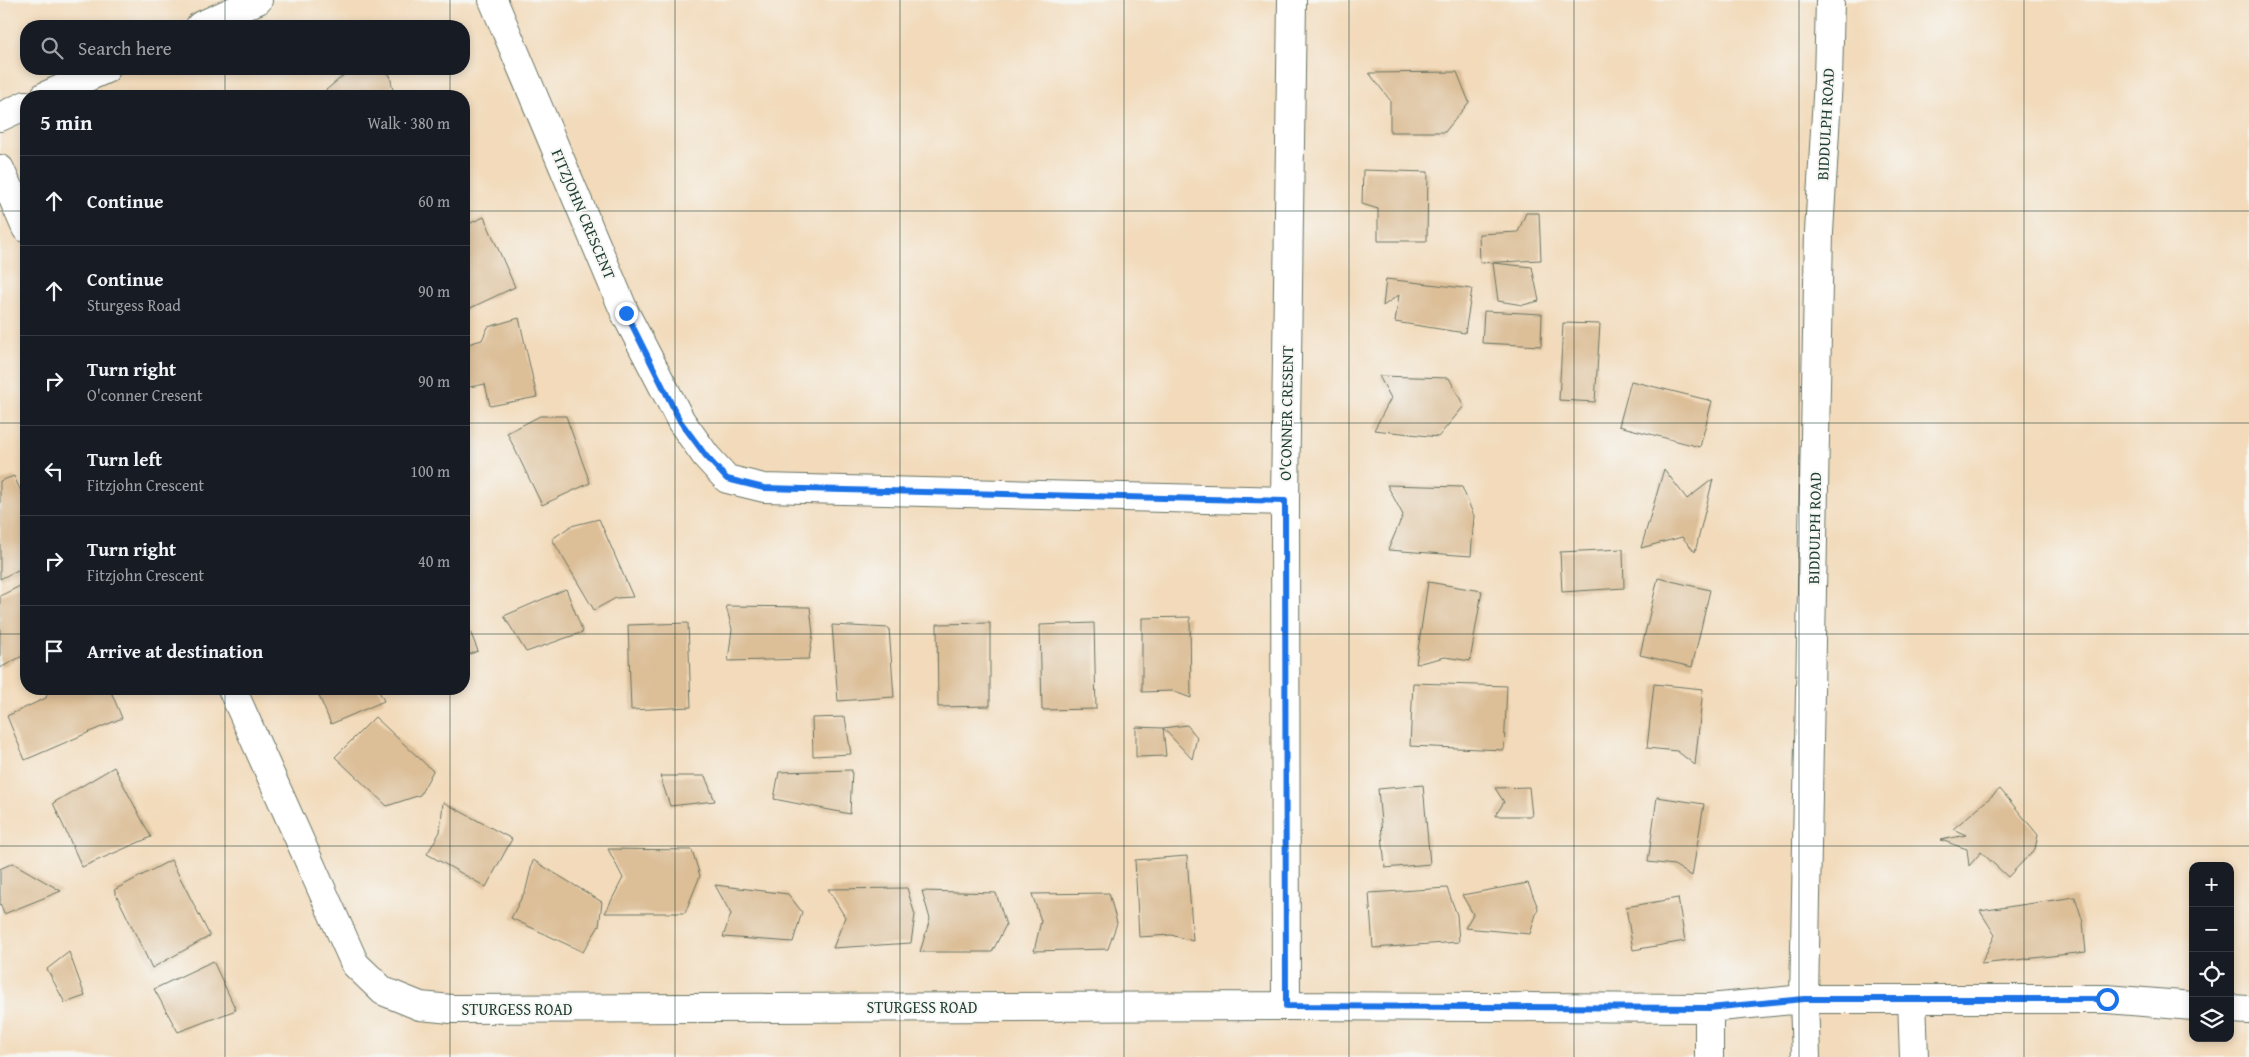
<!DOCTYPE html>
<meta charset="utf-8">
<style>
:root{--surface:#171b24;--page:#242831;--text:#f1f3f6;--muted:#9ea1a6;--line:#363941}
body{margin:0;font-family:"Gentium Book Plus",serif;background:var(--page);color:var(--text)}
.controls{position:absolute;right:15px;bottom:15px;display:grid;overflow:hidden;border-radius:10px;box-shadow:0 2px 8px #0003}
.controls button{width:45px;height:45px;display:grid;place-items:center;padding:0;border:0;border-bottom:1px solid var(--line);background:var(--surface);color:var(--text);font:25px sans-serif}
.stop{position:absolute;width:15px;height:15px;margin:-11px;border:4px solid #1a73e8;border-radius:50%;background:#fff}
.stop.end{background:#1a73e8;border-color:#fff;box-shadow:0 1px 5px #0008}
.list{margin:0;padding:0;list-style:none}
h2{display:flex;justify-content:space-between;align-items:center;height:65px;margin:0;padding:0 20px;font-size:21px}
h2 small{font-size:16px;font-weight:400;color:var(--muted)}
.list li{display:grid;grid-template-columns:32px 1fr auto;gap:15px;align-items:center;box-sizing:border-box;height:90px;padding:0 20px;border-top:1px solid var(--line)}
.list b{display:block;font-size:19px;white-space:nowrap}
.list p{margin:0;font-size:16px;white-space:nowrap;color:var(--muted)}
.list em{font-size:16px;font-style:normal;color:var(--muted)}
.icon{flex:none;width:28px;height:28px;fill:none;stroke:currentColor;stroke-width:2;stroke-linecap:round;stroke-linejoin:round}
.map{position:relative;flex:none;width:2249px;height:1057px;overflow:hidden}
.search{position:absolute;background:var(--surface);box-shadow:0 2px 8px #0003;left:20px;top:20px;width:450px;height:55px;display:flex;align-items:center;gap:12px;box-sizing:border-box;padding:0 18px;border-radius:20px;color:var(--muted);font-size:19px}
.panel{position:absolute;background:var(--surface);box-shadow:0 2px 8px #0003;left:20px;top:90px;width:450px;height:605px;border-radius:20px}
.map>svg:first-child{display:block}
.building{fill:#dcbe97}
.lines{fill:none;stroke-linecap:round;stroke-linejoin:round}
.minor-casing{stroke:#697463;stroke-width:30}
.minor{stroke:#fff;stroke-width:28}
.route{stroke:#1a73e8;stroke-width:6}
.grid{fill:none;stroke:#1f3d34;stroke-width:1;stroke-opacity:0.55}
.labels{text-anchor:middle;dominant-baseline:central;stroke-width:4;stroke-linejoin:round;paint-order:stroke}
.street-label{font-size:16px;fill:#1f3d34;stroke:#f6f6f2}
</style>
<div class="map">
<svg width="2249" height="1057" viewBox="0 0 2249 1057">
<rect width="100%" height="100%" fill="#f6f6f2"/>
<filter id="ink" filterUnits="userSpaceOnUse"><feTurbulence type="fractalNoise" baseFrequency=".02" numOctaves="2"/><feDisplacementMap in="SourceGraphic" scale="10" xChannelSelector="R" yChannelSelector="G"/><feConvolveMatrix kernelMatrix="1 2 1 2 8 2 1 2 1" color-interpolation-filters="sRGB"/></filter>
<filter id="wash" filterUnits="userSpaceOnUse"><feTurbulence type="fractalNoise" baseFrequency=".0096" numOctaves="4" result="noise"/><feDisplacementMap in="SourceGraphic" scale="20" xChannelSelector="R" yChannelSelector="G"/><feGaussianBlur stdDeviation="1.12" result="paint"/><feColorMatrix in="noise" values="0 0 0 0 0 0 0 0 0 0 0 0 0 0 0 0 0 1.4 0 .05"/><feComposite in="paint" operator="in"/></filter>
<g filter="url(#wash)">
<rect width="100%" height="100%" fill="#f2daba"/>
<g id="blocks">
<path class="building" d="M351 69H379L390 75 394 96H319Z
M1457 72 1469 102 1445 132H1390V100L1369 73Z
M1363 170 1428 172 1427 241H1378V209L1362 204Z
M1526 213H1539L1541 260 1480 263 1479 234 1518 232Z
M484 217 515 287 464 311V226Z
M1493 263 1532 267 1539 301 1523 305 1498 301Z
M1386 279 1472 289 1465 333 1395 322 1399 295 1383 306Z
M1484 311 1542 314 1541 346 1482 343Z
M519 318 537 397 490 406 485 384 464 388V345L482 340 488 327Z
M1563 323 1600 324 1595 402 1559 400Z
M1379 376 1449 378 1464 406 1438 437 1374 430 1391 398Z
M1631 381 1712 401 1700 447 1619 426Z
M540 416H566L590 483 542 505 507 433Z
M1664 469 1687 499 1713 479 1695 552 1682 537 1641 548Z
M14 476 26 503V566L0 579V481Z
M1387 485 1462 487 1474 516 1471 556 1388 550 1403 515Z
M599 519 633 597 616 598 594 610 552 539 571 526Z
M1623 549 1624 588 1562 592 1560 552Z
M1658 578 1710 590 1692 667 1640 655Z
M1428 582 1482 591 1470 661 1445 657 1416 664Z
M26 583V654L0 668V596Z
M566 589 583 632 526 652 504 616Z
M726 606 810 607 813 634 809 659 728 661 732 629Z
M464 616 478 651 464 656Z
M1190 617 1191 698 1172 691 1142 692V618Z
M688 623 691 707 631 710 628 625Z
M990 623V706L938 707 937 624Z
M1094 623 1096 709 1042 710 1040 625Z
M832 625 889 628 894 697 838 701Z
M1413 683 1507 686 1504 750 1410 746Z
M1654 684 1703 689 1695 765 1677 751 1647 748Z
M49 689H110L122 718 25 760 7 716 46 698Z
M316 689H378L384 701 331 724Z
M375 717 433 771 420 795 387 806 335 757Z
M845 717 851 754 813 756 812 718Z
M1187 725 1197 737 1192 759 1163 728 1166 756 1136 757V727L1163 728Z
M114 767 151 837 82 867 53 803Z
M852 770 850 814 774 799 779 772Z
M660 776H705L715 801 670 806Z
M1423 785 1430 864 1385 868 1378 789Z
M1529 787 1532 816H1495L1504 802 1495 788Z
M2000 789 2038 835 2035 849 2008 877 1981 852 1969 866 1967 849 1941 840 1966 835 1953 829Z
M1657 797 1704 804 1692 876 1674 865 1648 862Z
M443 802 512 839 486 887 427 854 440 832Z
M608 849 692 850 700 876 685 913H605L623 878Z
M1187 856 1193 941 1171 935 1139 937 1135 860Z
M171 860 210 936 152 968 114 890Z
M533 860 602 902 599 926 583 952 511 918 526 889Z
M13 863 61 891 4 914 0 903V869Z
M1528 883 1538 908 1530 934 1465 928 1473 914 1462 895Z
M715 885 788 894 802 912 793 942 723 937 731 914Z
M907 888 915 915 911 943 833 948 845 917 828 889Z
M1447 888 1457 915 1459 942 1373 948 1369 893Z
M922 891 996 893 1006 925 992 952H920L930 919Z
M1109 893 1117 923 1108 949 1034 951 1041 921 1032 894Z
M2075 897 2083 922 2086 952 1981 964 1995 935 1980 911Z
M1678 898 1685 941 1633 950 1626 907Z
M69 952 85 996 65 1003 47 969Z
M213 961 236 1010 178 1032 154 989Z"/>
</g>
</g>
<g filter="url(#ink)">
<use href="#blocks" fill-opacity="0" stroke="#697463" stroke-width="1"/>
<g class="lines">
<g class="minor-casing">
<path id="minor" d="M493 0 625 313 681 421 706 456 727 479 764 488 1285 501
M200 26 258 0
M45 96 106 69
M0 117 26 105
M0 169 26 228
M232 689 355 964 383 991 420 1006 451 1009 1286 1006 1709 1008 1804 999H2107L2193 1006
M1912 999 1914 1057
M1286 1006 1285 501 1292 0
M2230 1009 2249 1010
M1709 1057V1008
M1806 1057 1804 999 1819 232 1828 80 1830 0"/>
</g>
<use href="#minor" class="minor"/>
</g>
</g>
<g class="lines" filter="url(#ink)">
<path class="route" d="M626 313 680 421 706 456 727 479 764 488 1285 501 1286 1006 1709 1008 1804 999H2107"/>
</g>
<path class="grid" d="M225 0V26M450 0V26M675 0V1057M900 0V1057M1124 0V1057M1349 0V1057M1574 0V1057M1799 0V1057M2024 0V1057M225 69V96M450 69V96M0 211H26M464 211H2249M0 423H26M464 423H2249M0 634H26M464 634H2249M225 689V1057M450 689V1057M0 846H2249"/>
<g class="labels">
<g class="street-label">
<text transform="translate(1825 124) rotate(-87)">BIDDULPH ROAD</text>
<text transform="translate(584 214) rotate(67)">FITZJOHN CRESCENT</text>
<text transform="translate(1286 413) rotate(-89)">O'CONNER CRESENT</text>
<text transform="translate(1814 528) rotate(-89)">BIDDULPH ROAD</text>
<text x="922" y="1007">STURGESS ROAD</text>
<text x="517" y="1009">STURGESS ROAD</text>
</g>
</g>
</svg>
<div class="controls">
<button>+</button>
<button>−</button>
<button><svg class="icon" aria-label="locate" viewBox="0 0 24 24"><circle cx="12" cy="12" r="6"/><path d="M12 2v4M12 18v4M2 12h4M18 12h4"/></svg></button>
<button><svg class="icon" aria-label="layers" viewBox="0 0 24 24"><path d="M12 4l9 5-9 5-9-5zM3 14l9 5 9-5"/></svg></button>
</div>
<div class="stop" style="left:2107px;top:999px"></div>
<div class="stop end" style="left:626px;top:313px"></div>
<div class="search"><svg class="icon" aria-label="search" viewBox="0 0 24 24"><circle cx="10" cy="10" r="6"/><path d="M15 15l6 6"/></svg>Search here</div>
<section class="panel">
<h2>5 min<small>Walk · 380 m</small></h2>
<ul class="list">
<li><svg class="icon" aria-label="ahead" viewBox="0 0 24 24"><path d="M12 20V5M6 11l6-6 6 6"/></svg><div><b>Continue</b></div><em>60 m</em></li>
<li><svg class="icon" aria-label="ahead" viewBox="0 0 24 24"><path d="M12 20V5M6 11l6-6 6 6"/></svg><div><b>Continue</b><p>Sturgess Road</p></div><em>90 m</em></li>
<li><svg class="icon" aria-label="right" viewBox="0 0 24 24"><path d="M7 20v-9h11M14 6l5 5-5 5"/></svg><div><b>Turn right</b><p>O'conner Cresent</p></div><em>90 m</em></li>
<li><svg class="icon" aria-label="left" viewBox="0 0 24 24"><path d="M17 20v-9H6M10 6l-5 5 5 5"/></svg><div><b>Turn left</b><p>Fitzjohn Crescent</p></div><em>100 m</em></li>
<li><svg class="icon" aria-label="right" viewBox="0 0 24 24"><path d="M7 20v-9h11M14 6l5 5-5 5"/></svg><div><b>Turn right</b><p>Fitzjohn Crescent</p></div><em>40 m</em></li>
<li><svg class="icon" aria-label="arrive" viewBox="0 0 24 24"><path d="M6 21V4h12l-3 4 3 4H6"/></svg><div><b>Arrive at destination</b></div></li>
</ul>
</section>
</div>
